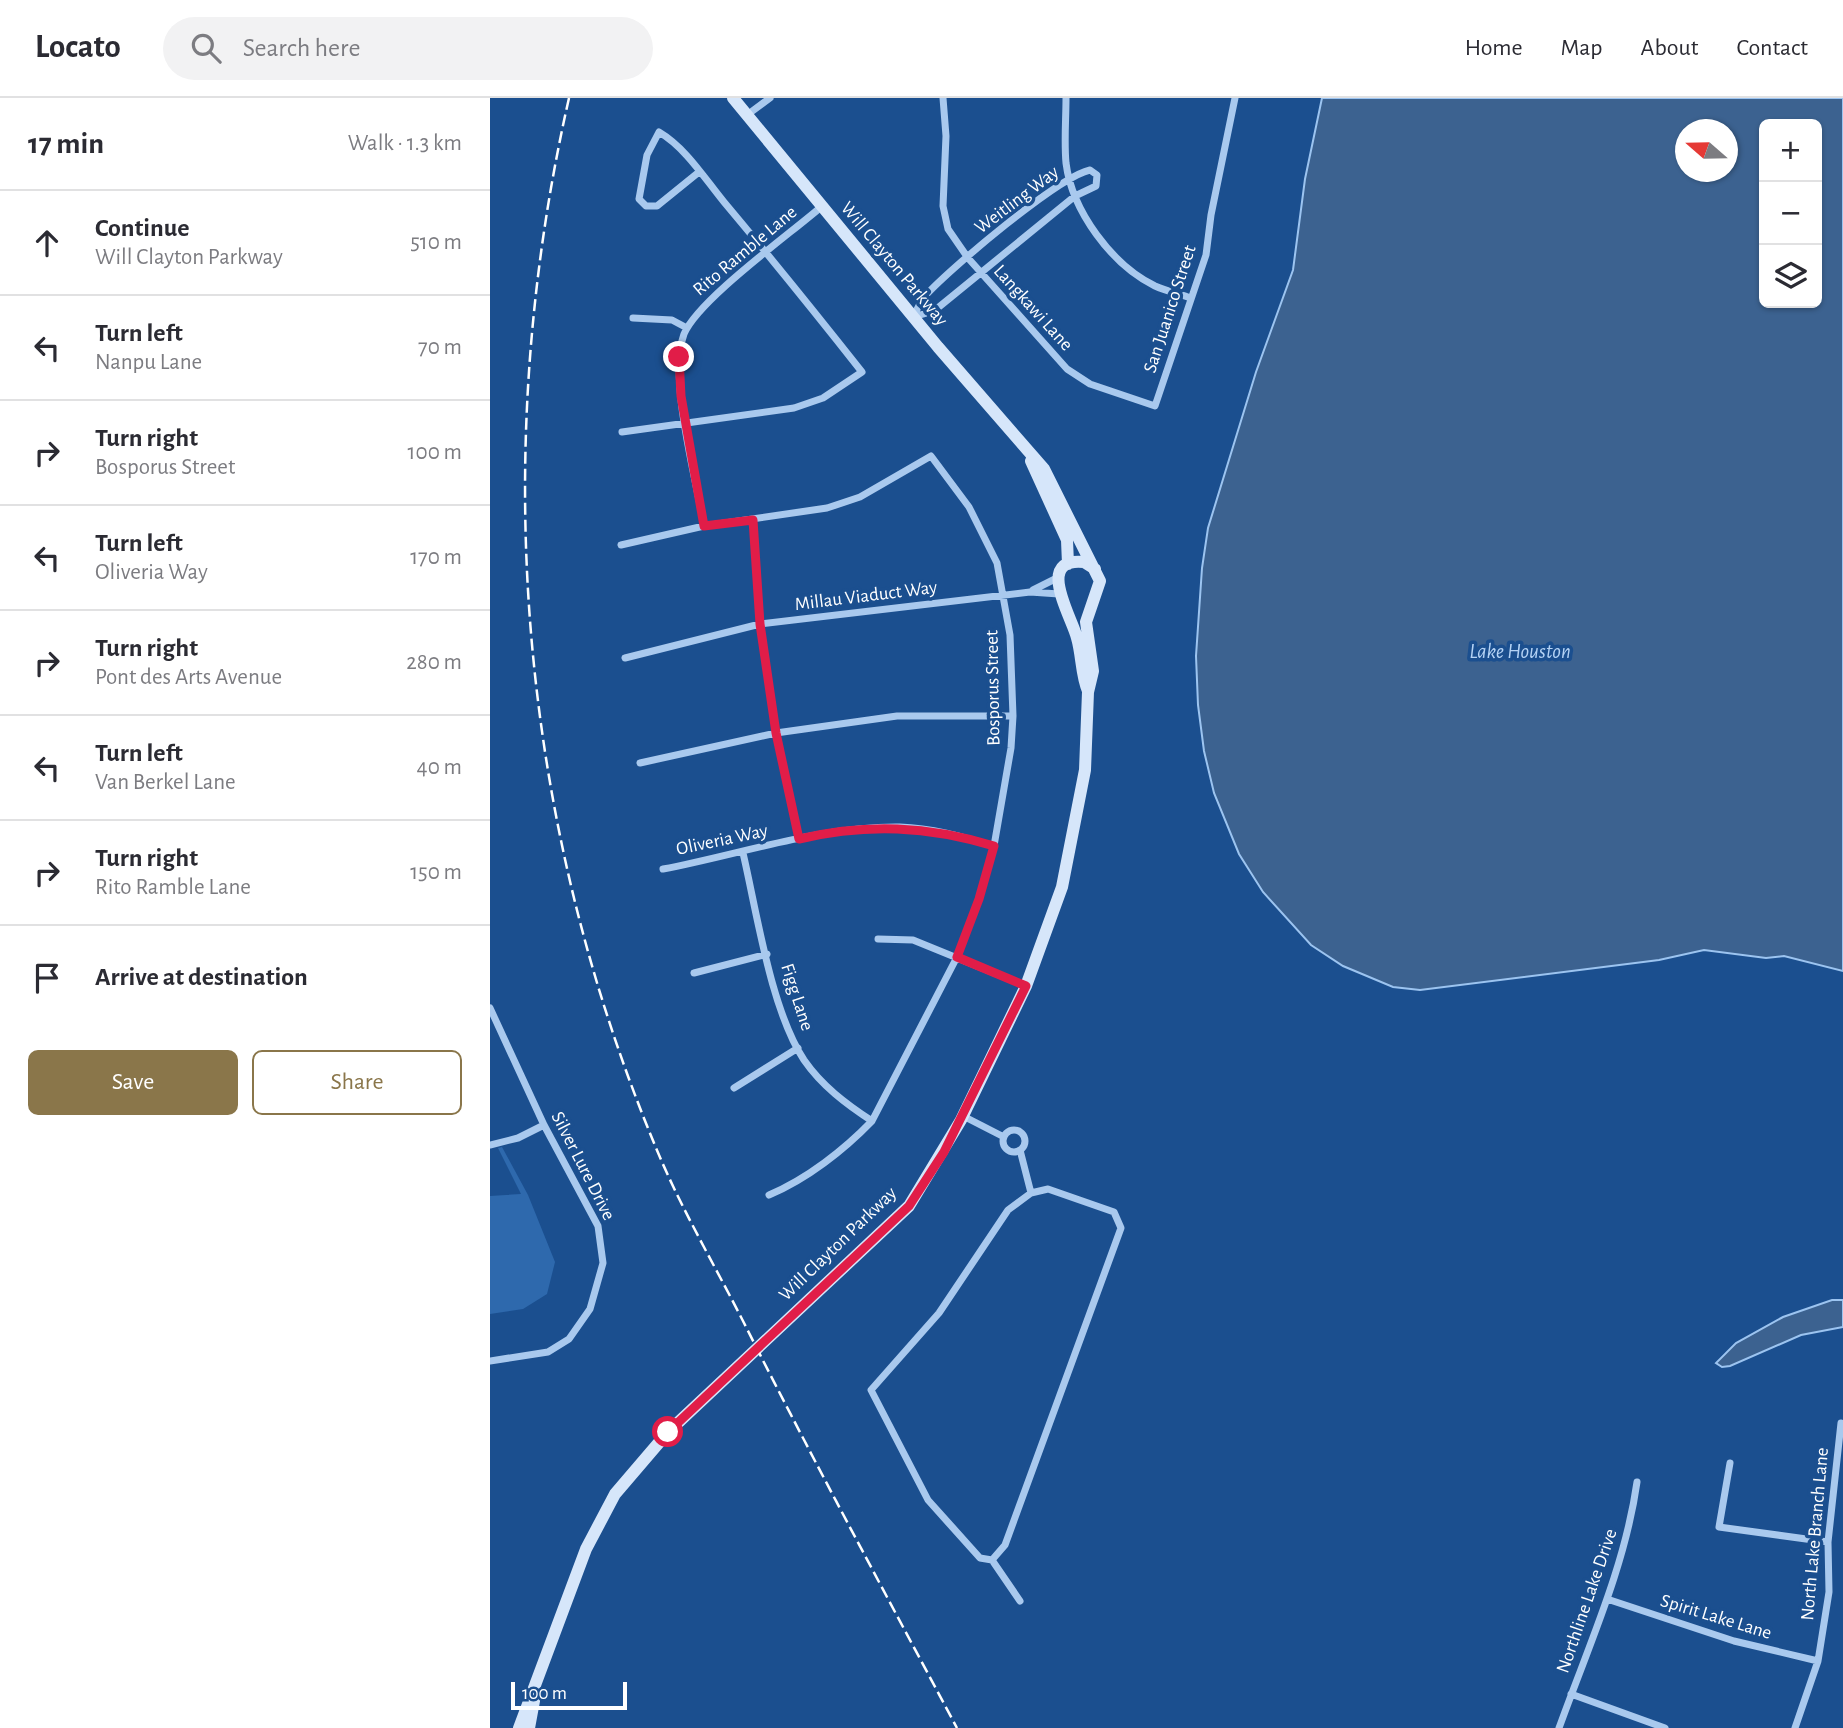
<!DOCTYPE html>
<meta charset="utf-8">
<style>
:root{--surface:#fff;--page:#f2f2f3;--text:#2b2b33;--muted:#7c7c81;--line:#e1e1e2;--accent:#8a764a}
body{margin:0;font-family:"Alegreya Sans",sans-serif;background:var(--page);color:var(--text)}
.controls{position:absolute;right:21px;top:21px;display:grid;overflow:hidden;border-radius:10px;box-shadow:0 2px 5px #0004}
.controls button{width:63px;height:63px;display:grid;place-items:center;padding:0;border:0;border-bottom:2px solid var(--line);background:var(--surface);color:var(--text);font:35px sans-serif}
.compass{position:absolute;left:1185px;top:21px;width:63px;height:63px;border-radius:50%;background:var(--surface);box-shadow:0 2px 5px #0004;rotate:290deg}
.scale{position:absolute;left:21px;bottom:18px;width:116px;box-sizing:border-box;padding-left:7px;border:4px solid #fff;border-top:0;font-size:19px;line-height:24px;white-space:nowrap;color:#fff;-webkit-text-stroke:5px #1b4f8f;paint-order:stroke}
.stop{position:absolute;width:21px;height:21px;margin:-16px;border:5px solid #e11d48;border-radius:50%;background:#fff}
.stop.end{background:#e11d48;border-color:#fff;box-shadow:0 2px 7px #0008}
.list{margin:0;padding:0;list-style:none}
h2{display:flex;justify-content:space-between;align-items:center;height:91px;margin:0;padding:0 28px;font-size:30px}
h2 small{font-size:23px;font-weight:400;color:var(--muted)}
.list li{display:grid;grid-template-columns:46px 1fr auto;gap:21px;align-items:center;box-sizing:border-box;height:105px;padding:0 28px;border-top:2px solid var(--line)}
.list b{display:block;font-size:26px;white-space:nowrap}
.list p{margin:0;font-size:23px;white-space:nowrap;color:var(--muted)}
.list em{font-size:23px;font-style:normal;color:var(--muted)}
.actions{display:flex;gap:14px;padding:21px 28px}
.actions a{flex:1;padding:16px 0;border:2px solid var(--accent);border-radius:10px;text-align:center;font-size:24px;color:var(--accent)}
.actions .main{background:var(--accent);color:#fff}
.icon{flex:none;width:38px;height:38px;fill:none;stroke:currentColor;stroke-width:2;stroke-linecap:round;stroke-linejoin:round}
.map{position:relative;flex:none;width:1353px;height:1630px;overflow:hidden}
header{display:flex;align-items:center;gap:42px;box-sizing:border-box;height:98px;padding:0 35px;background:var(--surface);border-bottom:2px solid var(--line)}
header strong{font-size:33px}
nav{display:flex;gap:38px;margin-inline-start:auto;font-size:24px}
.search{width:490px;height:63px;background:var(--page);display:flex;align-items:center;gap:18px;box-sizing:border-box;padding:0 24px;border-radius:38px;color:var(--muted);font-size:26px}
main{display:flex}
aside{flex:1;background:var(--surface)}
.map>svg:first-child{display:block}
.green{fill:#2e69ad}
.water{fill:#3c6290;stroke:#9cc4f0;stroke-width:2;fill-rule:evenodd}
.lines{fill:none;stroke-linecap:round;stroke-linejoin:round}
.street{stroke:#a9c9ee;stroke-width:7}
.secondary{stroke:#d6e6fa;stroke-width:12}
.rail{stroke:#fff;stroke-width:2.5;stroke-dasharray:12 5;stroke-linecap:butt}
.route{stroke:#e11d48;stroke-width:9}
.labels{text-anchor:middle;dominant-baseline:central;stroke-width:7;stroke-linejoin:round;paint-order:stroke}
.street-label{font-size:19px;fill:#fff;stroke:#1b4f8f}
.water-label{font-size:21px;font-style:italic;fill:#b5d3f5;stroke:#1b4f8f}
</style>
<header>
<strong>Locato</strong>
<div class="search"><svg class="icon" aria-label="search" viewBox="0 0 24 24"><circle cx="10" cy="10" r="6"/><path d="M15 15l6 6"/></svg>Search here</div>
<nav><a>Home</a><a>Map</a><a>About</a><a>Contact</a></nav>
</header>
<main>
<aside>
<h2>17 min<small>Walk · 1.3 km</small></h2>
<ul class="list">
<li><svg class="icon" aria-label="ahead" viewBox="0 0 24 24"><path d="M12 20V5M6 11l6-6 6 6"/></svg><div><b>Continue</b><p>Will Clayton Parkway</p></div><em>510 m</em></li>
<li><svg class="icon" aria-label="left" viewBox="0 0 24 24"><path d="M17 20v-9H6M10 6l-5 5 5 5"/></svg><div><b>Turn left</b><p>Nanpu Lane</p></div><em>70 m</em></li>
<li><svg class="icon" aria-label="right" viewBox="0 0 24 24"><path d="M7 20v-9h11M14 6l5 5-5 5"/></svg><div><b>Turn right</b><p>Bosporus Street</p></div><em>100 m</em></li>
<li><svg class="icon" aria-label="left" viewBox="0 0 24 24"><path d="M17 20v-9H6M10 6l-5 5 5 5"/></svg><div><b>Turn left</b><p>Oliveria Way</p></div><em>170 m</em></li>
<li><svg class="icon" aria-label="right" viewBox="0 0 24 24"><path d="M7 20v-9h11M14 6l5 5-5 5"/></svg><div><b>Turn right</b><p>Pont des Arts Avenue</p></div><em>280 m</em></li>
<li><svg class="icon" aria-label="left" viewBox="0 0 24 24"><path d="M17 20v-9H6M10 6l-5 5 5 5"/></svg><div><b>Turn left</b><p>Van Berkel Lane</p></div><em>40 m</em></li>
<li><svg class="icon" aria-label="right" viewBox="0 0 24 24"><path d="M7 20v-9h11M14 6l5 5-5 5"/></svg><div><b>Turn right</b><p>Rito Ramble Lane</p></div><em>150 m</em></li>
<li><svg class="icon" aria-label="arrive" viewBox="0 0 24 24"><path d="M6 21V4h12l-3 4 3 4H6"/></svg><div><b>Arrive at destination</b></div></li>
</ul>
<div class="actions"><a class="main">Save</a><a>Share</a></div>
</aside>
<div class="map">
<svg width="1353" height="1630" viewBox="0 0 1353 1630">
<rect width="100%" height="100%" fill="#1b4f8f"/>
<path class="green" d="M12 1049 38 1097 65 1164 57 1196 33 1211 0 1216V1098L31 1096 8 1050Z"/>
<path class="water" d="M832 0H1353V873L1294 858 1276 860 1214 852 1169 862 930 892 903 889 853 868 821 847 773 794 749 756 724 695 714 653 708 607 706 558 712 470 718 430 766 274 803 172 815 81ZM1274 26H1327V205H1274ZM1196 32H1238V74H1196Z
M1342 1202H1353V1229L1311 1237 1240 1268 1232 1269 1226 1265 1246 1245 1293 1219Z"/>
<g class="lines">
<path class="street" d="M453 0 456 38 453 108 458 131 478 160 577 271 600 286 665 308 716 157 721 117 745 0
M576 0C576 21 574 44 576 65 582 113 622 167 665 188 676 193 690 196 701 200
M257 17 280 0
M600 72 607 77 606 88 585 98 444 213 423 219C427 212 431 202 437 196 461 170 568 79 600 72Z
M143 220 182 222 197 230
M132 334 304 310 333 300 372 274C327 217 281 160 234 104 215 81 196 50 169 34L157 57 149 101 156 108H167L209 74
M263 422 270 526 286 635 309 741
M214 428C206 380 178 280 194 236 208 202 300 136 331 109
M131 447 214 428 337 410 370 399 441 358 479 409 507 465 520 537 523 618 521 650 504 748 489 801 467 859 382 1023C354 1052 317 1081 279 1097
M543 492 567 480
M135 560 270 526 540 494 569 496
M150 665 286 635 407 618H523
M253 755C267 815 281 912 314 962 332 988 356 1006 382 1023
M173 771C252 756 330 728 410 729 443 730 473 739 504 748
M388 841 423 842 536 888
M204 875 277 856
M0 910 54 1027 108 1128 113 1165 100 1211 79 1241 58 1254 0 1263
M244 990 308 950
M473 1018 514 1039
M513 1043a11 11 0 1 1 22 0a11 11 0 1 1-22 0Z
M0 1047 28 1040 54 1027
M530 1052 541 1095
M558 1091 624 1114 631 1130 515 1447 502 1462 490 1460 438 1402 381 1292 449 1215 518 1112 541 1095Z
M1240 1365 1229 1429 1338 1444
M502 1462 530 1503
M1117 1501 1244 1543 1328 1563
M1081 1596 1175 1630
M1069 1630C1098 1549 1135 1469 1147 1384
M1305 1630 1328 1563 1339 1494 1338 1444 1351 1325"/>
<path class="secondary" d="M541 363 577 442 578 466
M598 593C591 577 592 557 587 540 582 519 544 459 594 464L605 471
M29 1630 96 1451 125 1396 178 1334 419 1108 471 1022 536 888 572 789 595 672 598 594 603 573 596 524 610 483 554 371 448 249 243 0
M39 1630 44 1603"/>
<path class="rail" d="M79 0C0 348 27 714 164 1045 189 1107 223 1164 253 1223 322 1360 395 1495 467 1630"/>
</g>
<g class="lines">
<path class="route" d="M178 1334 419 1108 454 1054 536 888 467 859 489 801 504 748C438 728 377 725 309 741L286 635 270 526 263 422 214 428 191 298 189 259"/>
</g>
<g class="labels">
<g class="street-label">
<text transform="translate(527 102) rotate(-37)">Weitling Way</text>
<text transform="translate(255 153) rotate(-40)">Rito Ramble Lane</text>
<text transform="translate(404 166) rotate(50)">Will Clayton Parkway</text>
<text transform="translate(543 210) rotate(48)">Langkawi Lane</text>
<text transform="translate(680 211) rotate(-72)">San Juanico Street</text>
<text transform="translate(376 498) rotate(-7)">Millau Viaduct Way</text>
<text transform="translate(503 590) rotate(-91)">Bosporus Street</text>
<text transform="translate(232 742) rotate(-12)">Oliveria Way</text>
<text transform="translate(307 899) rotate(72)">Figg Lane</text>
<text transform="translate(93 1068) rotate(63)">Silver Lure Drive</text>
<text transform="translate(348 1146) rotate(-44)">Will Clayton Parkway</text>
<text transform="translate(1325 1436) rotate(-85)">North Lake Branch Lane</text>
<text transform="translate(1097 1503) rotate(-71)">Northline Lake Drive</text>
<text transform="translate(1226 1519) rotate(17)">Spirit Lake Lane</text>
</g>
<g class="water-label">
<text x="1030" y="553">Lake Houston</text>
</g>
</g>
</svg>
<div class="controls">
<button>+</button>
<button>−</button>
<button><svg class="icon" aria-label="layers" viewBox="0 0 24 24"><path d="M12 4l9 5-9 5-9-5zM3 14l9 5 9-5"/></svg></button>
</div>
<svg class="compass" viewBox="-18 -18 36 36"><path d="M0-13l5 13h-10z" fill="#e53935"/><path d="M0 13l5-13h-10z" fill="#7c7c81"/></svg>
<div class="scale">100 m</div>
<div class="stop" style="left:178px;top:1334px"></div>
<div class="stop end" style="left:189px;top:259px"></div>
</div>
</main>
